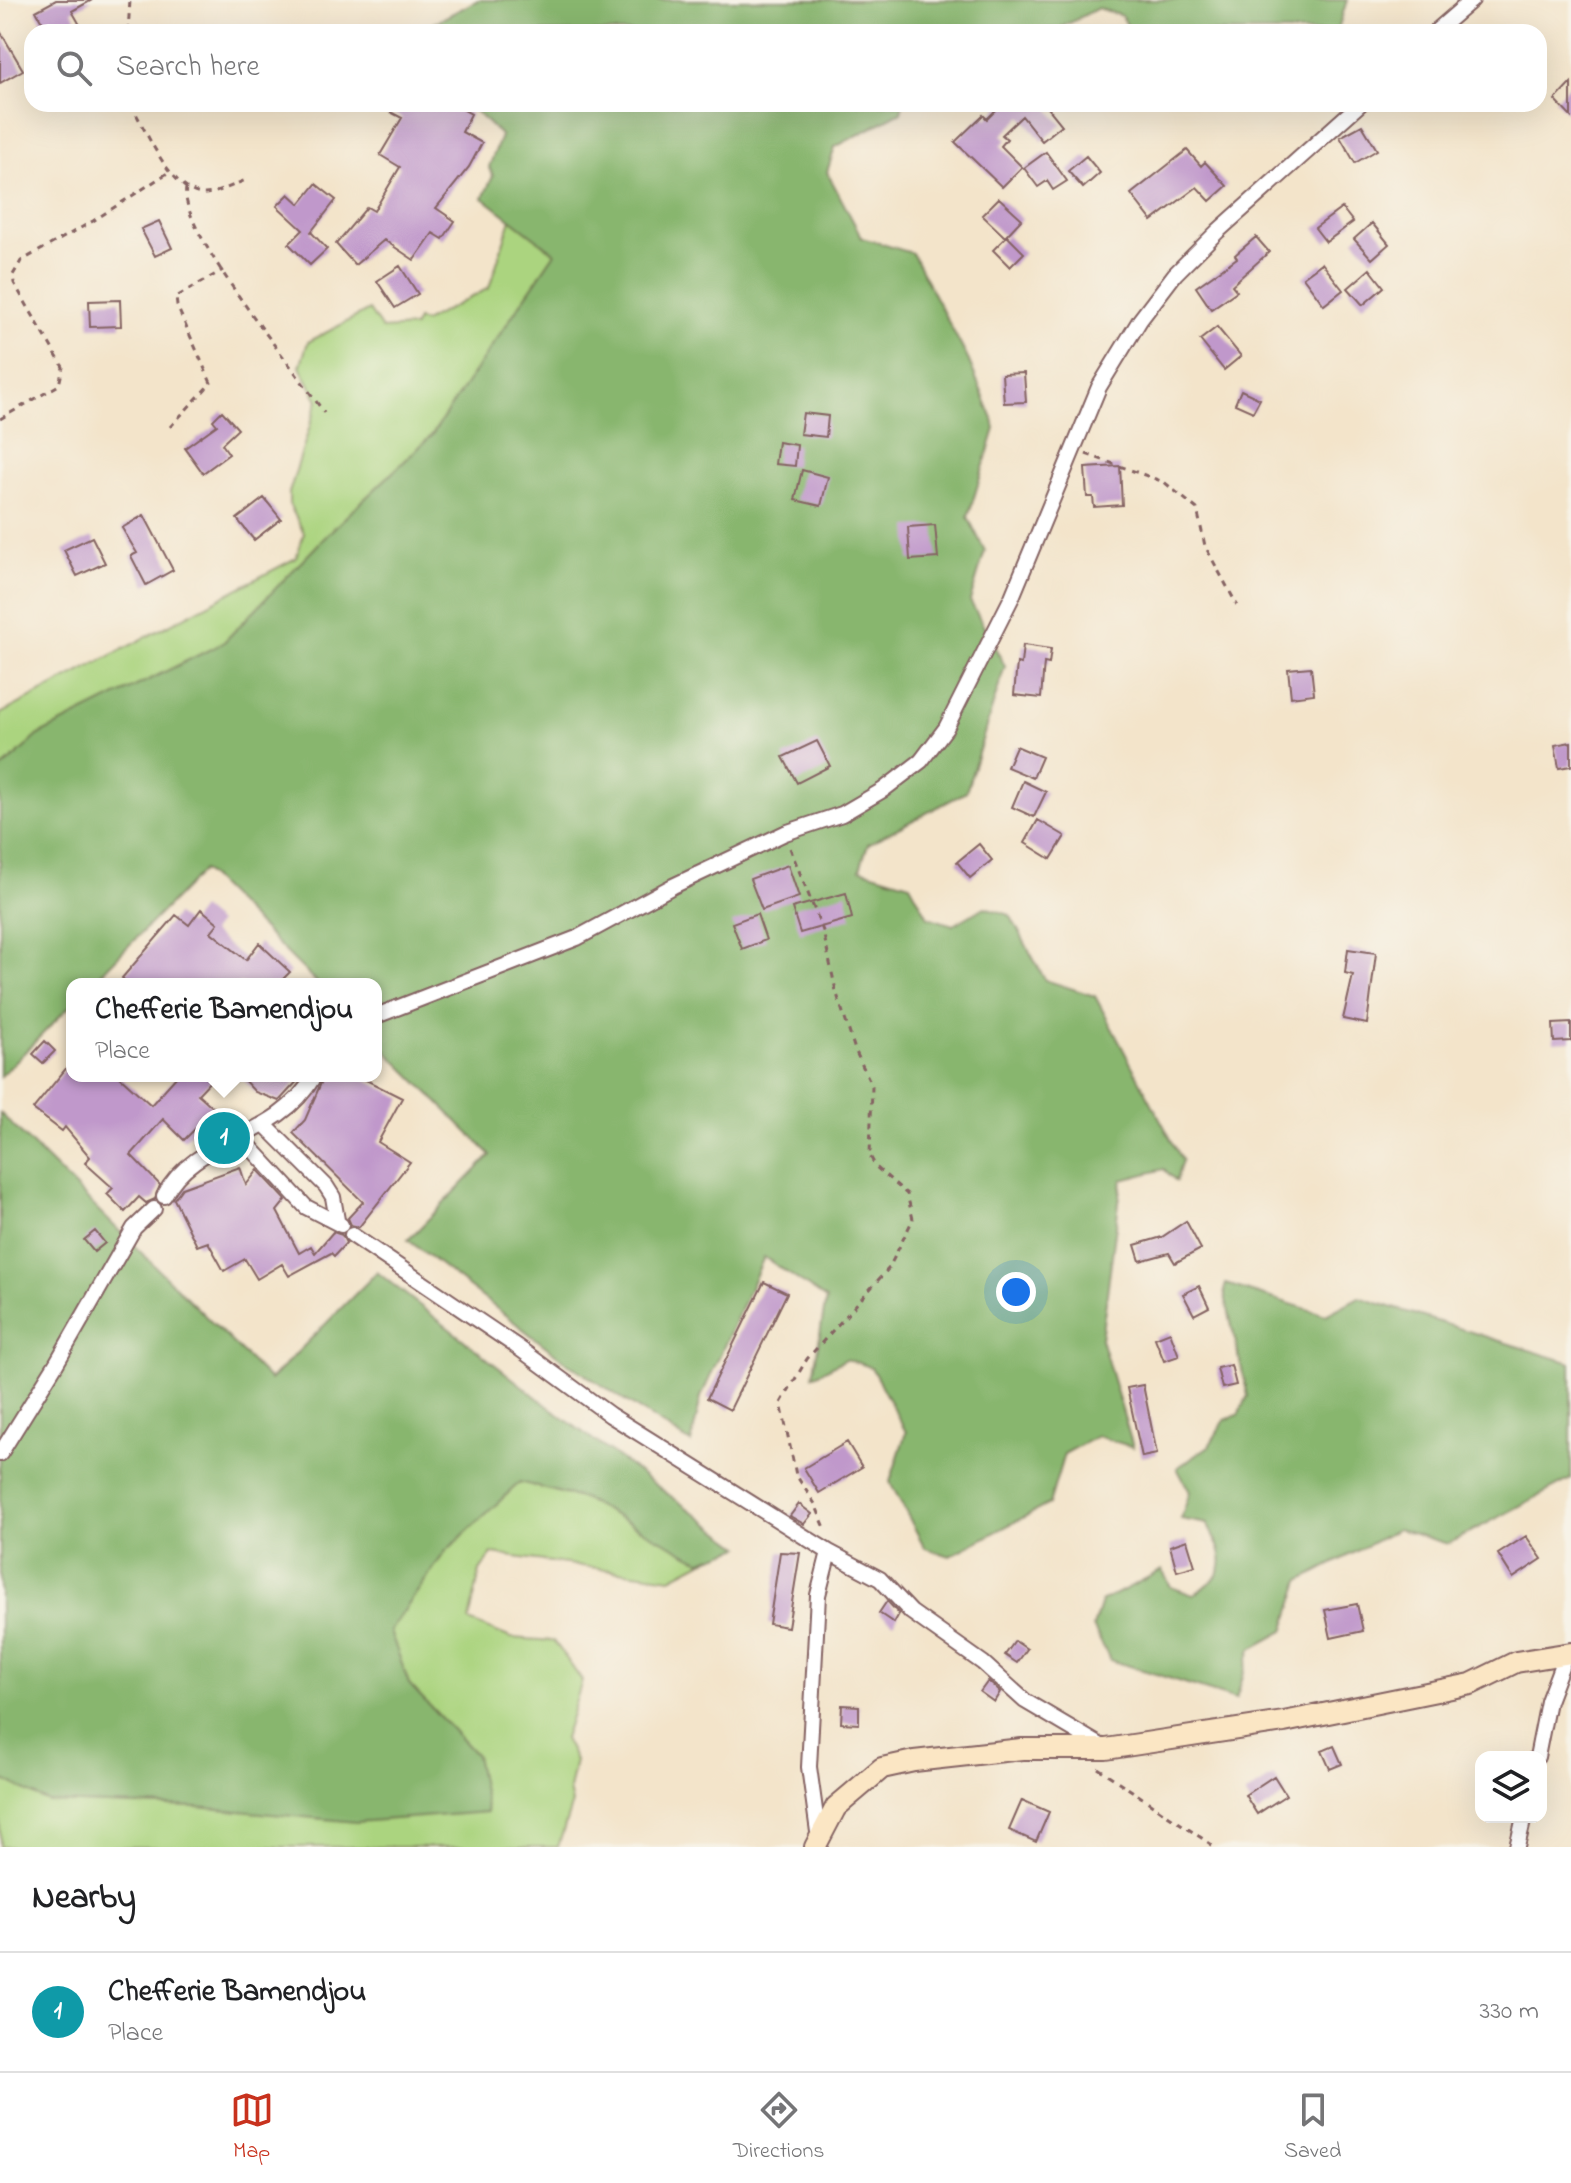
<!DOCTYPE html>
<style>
:root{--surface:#fff;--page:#f2f2f2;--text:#202124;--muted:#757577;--line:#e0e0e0;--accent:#c8321e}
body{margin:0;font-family:"Indie Flower",sans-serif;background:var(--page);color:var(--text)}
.controls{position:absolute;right:24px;bottom:24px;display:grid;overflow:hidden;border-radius:16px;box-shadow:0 8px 32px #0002}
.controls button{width:72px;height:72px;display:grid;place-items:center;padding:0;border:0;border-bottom:2px solid var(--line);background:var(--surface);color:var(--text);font:40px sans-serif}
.you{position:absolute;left:1016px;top:1292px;width:28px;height:28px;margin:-20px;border:6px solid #fff;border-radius:50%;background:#1a73e8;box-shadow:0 0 0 12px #1a73e833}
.badge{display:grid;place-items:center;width:52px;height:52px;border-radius:50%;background:var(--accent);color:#fff;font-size:26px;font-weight:700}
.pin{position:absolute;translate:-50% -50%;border:4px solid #fff;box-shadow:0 2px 8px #0006}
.popup{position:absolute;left:66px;top:978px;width:316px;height:104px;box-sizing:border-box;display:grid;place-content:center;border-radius:16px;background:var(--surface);filter:drop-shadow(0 2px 6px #0005);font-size:26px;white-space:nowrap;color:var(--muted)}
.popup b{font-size:30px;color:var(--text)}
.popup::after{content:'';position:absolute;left:50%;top:100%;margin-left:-16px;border:16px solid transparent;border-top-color:var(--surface)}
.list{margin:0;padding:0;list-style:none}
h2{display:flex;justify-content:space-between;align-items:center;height:104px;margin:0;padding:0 32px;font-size:34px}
h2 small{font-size:26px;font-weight:400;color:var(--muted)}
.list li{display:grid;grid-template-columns:52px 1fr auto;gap:24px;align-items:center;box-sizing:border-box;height:120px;padding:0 32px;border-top:2px solid var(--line)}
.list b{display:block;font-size:30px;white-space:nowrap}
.list p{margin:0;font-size:26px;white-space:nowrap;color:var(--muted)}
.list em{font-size:26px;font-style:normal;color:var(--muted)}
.icon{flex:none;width:44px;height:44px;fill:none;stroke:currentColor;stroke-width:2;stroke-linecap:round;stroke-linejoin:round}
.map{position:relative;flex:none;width:1571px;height:1847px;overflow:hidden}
.search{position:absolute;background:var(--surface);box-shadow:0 8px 32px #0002;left:24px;right:24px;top:24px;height:88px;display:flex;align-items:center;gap:20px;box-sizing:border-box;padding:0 28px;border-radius:24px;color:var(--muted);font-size:30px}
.sheet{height:224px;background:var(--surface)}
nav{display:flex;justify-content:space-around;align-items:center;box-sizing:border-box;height:112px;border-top:2px solid var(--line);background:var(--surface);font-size:22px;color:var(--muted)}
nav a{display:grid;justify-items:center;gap:4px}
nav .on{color:var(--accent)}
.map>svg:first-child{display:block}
.green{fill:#abd47f;stroke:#7a7a55;stroke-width:2}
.forest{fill:#88b66e;stroke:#696a4c;stroke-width:2}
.building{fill:#c098cb}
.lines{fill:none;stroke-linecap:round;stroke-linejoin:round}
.street-casing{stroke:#856463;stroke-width:18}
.secondary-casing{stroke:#856463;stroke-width:24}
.path{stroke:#856463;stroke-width:3;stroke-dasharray:6 6;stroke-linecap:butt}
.street{stroke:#fff;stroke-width:14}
.secondary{stroke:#fbe6c4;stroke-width:20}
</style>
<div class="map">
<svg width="1571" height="1847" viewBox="0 0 1571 1847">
<rect width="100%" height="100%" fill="#f7f3e8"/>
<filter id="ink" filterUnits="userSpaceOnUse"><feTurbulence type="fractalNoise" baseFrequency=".0125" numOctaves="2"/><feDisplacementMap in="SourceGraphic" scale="16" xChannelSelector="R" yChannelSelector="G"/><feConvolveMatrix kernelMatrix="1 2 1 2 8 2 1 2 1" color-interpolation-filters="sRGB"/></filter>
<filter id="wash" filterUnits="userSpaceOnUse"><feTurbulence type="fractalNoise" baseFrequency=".006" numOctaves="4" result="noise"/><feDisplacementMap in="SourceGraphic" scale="32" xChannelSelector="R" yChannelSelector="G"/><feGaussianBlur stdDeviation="1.8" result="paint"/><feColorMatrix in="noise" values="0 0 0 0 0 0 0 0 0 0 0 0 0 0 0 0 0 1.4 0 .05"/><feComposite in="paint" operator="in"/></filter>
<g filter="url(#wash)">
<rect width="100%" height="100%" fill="#f3e4ca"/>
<path class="green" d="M511 219 555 253 431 436 334 528 223 643 40 734 0 770V714L296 558 304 533 289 504V493L318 400 300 367 308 342 369 310 382 329 414 327 417 320 424 322 489 288Z
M520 1482 584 1499 701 1560 707 1559 671 1578 492 1554 480 1571 469 1621 511 1638 554 1641 582 1681 564 1739 575 1760 569 1790 572 1803 558 1847H0V1778L49 1802 197 1807 476 1755 409 1684 390 1631 445 1552Z"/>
<path class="forest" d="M478 0H1347L1337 32H1131L1122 16 1098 8 1052 32H431L434 23Z
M468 104H903L901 112 835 147 827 172 862 238 912 253 968 359 993 419 995 429 968 517 985 551 970 601 1005 666 966 792 868 844 860 869 910 884 928 917 953 925 985 907 1010 915 1045 980 1095 996 1182 1160 1176 1181 1164 1169 1122 1180 1101 1339 1133 1447 1097 1436 1064 1454 1049 1504 950 1556 925 1548 890 1482 906 1432 871 1367 846 1359 813 1376 826 1299 764 1257 701 1397 691 1443 566 1362 408 1240 491 1155 376 1041V984H318L203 870 91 984H72V1004L0 1077V770L40 734 223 643 334 528 431 436 555 253 483 198 493 176 489 167 501 136Z
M0 1113 270 1380 377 1272 562 1417 741 1547 701 1561 584 1499 520 1482 445 1552 390 1631 409 1684 476 1755 487 1812 356 1822 197 1807 48 1802 0 1778Z
M1226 1284 1326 1315 1359 1297 1571 1363V1479L1448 1544 1398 1529 1300 1581 1284 1631 1251 1649 1236 1699 1110 1660 1093 1627 1101 1602 1162 1570 1171 1587 1193 1595C1230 1572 1227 1560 1207 1524L1181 1519 1190 1492 1177 1468 1209 1446 1225 1420 1238 1415 1248 1396 1224 1291Z"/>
<g id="blocks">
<path class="building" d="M56 0H92L72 11 84 32H48L36 11Z
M0 31 23 70 0 83Z
M1571 83V117L1555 100Z
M375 104H453L471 114 462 132 482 143 469 167 436 208 455 221 443 239 433 233 414 260 384 240 355 265 336 244 367 207 374 211 400 167 380 155 402 118Z
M1002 104H1045L1062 125 1042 141 1022 116 1002 135 1007 139 1001 146 1022 167 1002 187 955 142 983 115 987 119Z
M1362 125 1377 150 1355 163 1340 137Z
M1187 150 1201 166 1205 162 1227 186 1210 201 1197 187 1152 221 1131 194Z
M1046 152 1067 181 1053 190 1047 181 1038 187 1024 168Z
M1086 156 1100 173 1083 188 1068 171Z
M316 184 336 200 311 232 327 249 310 265 289 244 303 230 277 206 289 194 300 204Z
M999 198 1022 219 1005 237 982 215Z
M1342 208 1353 222 1326 242 1315 228Z
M159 221 172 248 155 256 141 229Z
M1372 223 1389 244 1372 259 1354 239Z
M1007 236 1024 253 1010 267 993 250Z
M1256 237 1269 252 1232 285 1237 291 1211 309 1196 287 1237 258 1235 255Z
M1322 263 1343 290 1324 305 1303 277Z
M400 266 418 294 395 308 377 281Z
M1370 269 1384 287 1363 305 1348 288Z
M120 300 121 326 90 327 89 301Z
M1217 327 1241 356 1224 370 1200 340Z
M1024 373 1026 402 1004 403 1002 374Z
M1241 390 1260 399 1253 412 1235 404Z
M222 411 238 429 222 444 229 454 203 473 185 448 217 425 213 420Z
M803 413 828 416 826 437 800 434Z
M778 442 797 445 795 466 775 464Z
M1120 466 1122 505 1094 507 1093 497H1087L1085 468Z
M802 470 828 477 821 506 795 500Z
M264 498 281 519 254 540 237 519Z
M144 515 173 570 146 585 131 556 137 553 122 528Z
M935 525 938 558 910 560 908 527Z
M92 537 105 563 77 576 64 550Z
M1023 645 1051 649 1049 664 1044 663 1041 698 1014 695 1017 663 1021 664Z
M1311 667 1314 694 1291 697 1288 669Z
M817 741 830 766 797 783 783 757Z
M1571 742V766L1559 768 1555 745Z
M1016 746 1042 757 1033 778 1007 767Z
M1023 781 1046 792 1034 817 1012 807Z
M1038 820 1065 836 1051 859 1025 843Z
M979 844 992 860 970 878 957 862Z
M788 865 799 897 762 910 750 879Z
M846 893 852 918 800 933 792 908Z
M201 909 218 923 211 932 246 960 259 943 290 972 278 984H128L122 978 176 915 189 925Z
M757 914 766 940 742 949 732 923Z
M1348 949 1376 953 1367 1024 1343 1019 1353 975 1345 973Z
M1571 1023V1041L1554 1042 1553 1024Z
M45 1041 55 1051 43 1063 33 1054Z
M72 1061V1076H119L151 1105 177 1076H215L198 1094 226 1119 212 1134 201 1123 184 1140 163 1119 131 1155 160 1185 155 1199 146 1203 139 1197 125 1212 107 1194 113 1188 85 1163 90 1157 65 1127 62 1131 33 1109Z
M240 1076H302L279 1101 255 1092Z
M324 1076H358L402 1098 378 1142 410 1162 359 1227 351 1225 348 1218 363 1202 293 1133 305 1120Z
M240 1167 246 1185 258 1170 286 1200 277 1211 299 1253 311 1246 315 1253 333 1232 342 1235 346 1243 334 1256 331 1253 289 1276 282 1264 257 1279 245 1259 224 1271 208 1242 197 1246 174 1199 182 1188Z
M1186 1221 1201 1249 1175 1263 1169 1253 1140 1261 1135 1245 1162 1237Z
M95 1231 105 1243 94 1252 84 1240Z
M764 1282 787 1293 730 1410 707 1398Z
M1199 1286 1209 1307 1194 1315 1183 1294Z
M1170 1332 1179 1356 1164 1361 1155 1338Z
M1231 1365 1236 1385 1222 1388 1217 1368Z
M1143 1385 1157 1454 1142 1457 1127 1388Z
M847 1442 862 1467 819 1493 804 1468Z
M799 1504 812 1514 804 1524 790 1516Z
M1526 1536 1542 1559 1513 1578 1498 1554Z
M1187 1540 1195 1566 1177 1571 1170 1546Z
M780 1552 800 1553 788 1627 769 1624Z
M887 1601 899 1614 894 1623 879 1613Z
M1357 1604 1363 1631 1331 1638 1325 1610Z
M1015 1641 1027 1649 1017 1663 1005 1655Z
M988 1681 1000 1692 994 1702 980 1692Z
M842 1705 859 1706V1724L841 1723Z
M1334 1746 1342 1764 1330 1769 1322 1751Z
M1274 1776 1286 1795 1257 1814 1245 1795Z
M1022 1800 1049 1812 1036 1842 1009 1830Z"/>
</g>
</g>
<g filter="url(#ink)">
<use href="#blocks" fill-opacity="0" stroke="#856463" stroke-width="2"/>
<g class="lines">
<g class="street-casing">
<path id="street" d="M1435 32 1472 0
M376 1016 577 938 673 886 785 833 842 814 883 790 921 761 946 728 1012 597 1099 387 1140 320 1175 274 1218 231 1360 104
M266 1126 326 1186 333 1197 337 1220
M241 1137 306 1207 341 1225
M164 1196C196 1134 276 1143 314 1076
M352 1235 516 1346 610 1415 829 1552 880 1579 911 1612 983 1663 1025 1701 1103 1747
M0 1454 56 1364 134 1228 154 1209
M1537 1757 1548 1701 1565 1656
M819 1839 809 1767 818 1595 829 1552
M1517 1847 1524 1817"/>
</g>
<g class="secondary-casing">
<path id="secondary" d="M815 1847 836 1807 882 1768 914 1761 1022 1749H1106L1284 1722 1471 1684 1516 1662 1571 1653"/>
</g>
<path class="path" d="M128 32 130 0
M131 104C145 129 172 195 205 194 219 193 235 184 248 179
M186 188C178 231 297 370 324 413
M0 419 59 385 63 367 14 283 13 275 21 261 93 221 169 172
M170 427 211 383 177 306 176 297 223 270
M1086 454 1164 482 1197 509 1205 546 1237 605
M790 848 823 931 836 991 855 1050 872 1086 870 1156 876 1167 907 1194 913 1219 889 1268 807 1359 781 1403 796 1475 815 1504 826 1530
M1098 1768 1215 1847"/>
<use href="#street" class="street"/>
<use href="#secondary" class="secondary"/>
</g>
</g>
</svg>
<div class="controls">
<button><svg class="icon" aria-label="layers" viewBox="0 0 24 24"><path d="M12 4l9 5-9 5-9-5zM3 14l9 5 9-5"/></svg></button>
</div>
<div class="you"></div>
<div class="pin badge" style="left:224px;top:1138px;background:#0f9aa8">1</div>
<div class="popup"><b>Chefferie Bamendjou</b>Place</div>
<div class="search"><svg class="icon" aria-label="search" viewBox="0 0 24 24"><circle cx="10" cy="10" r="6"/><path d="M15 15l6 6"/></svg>Search here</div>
</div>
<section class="sheet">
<h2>Nearby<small></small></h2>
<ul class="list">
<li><span class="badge" style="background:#0f9aa8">1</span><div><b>Chefferie Bamendjou</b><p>Place</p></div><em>330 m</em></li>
</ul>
</section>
<nav>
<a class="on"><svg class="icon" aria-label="map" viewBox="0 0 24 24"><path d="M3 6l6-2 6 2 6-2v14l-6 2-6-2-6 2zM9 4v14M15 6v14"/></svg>Map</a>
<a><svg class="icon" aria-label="directions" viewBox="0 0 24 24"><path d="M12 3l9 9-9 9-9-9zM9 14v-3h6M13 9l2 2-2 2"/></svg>Directions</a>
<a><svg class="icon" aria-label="saved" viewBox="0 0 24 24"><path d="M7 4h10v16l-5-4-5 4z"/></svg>Saved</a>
</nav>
